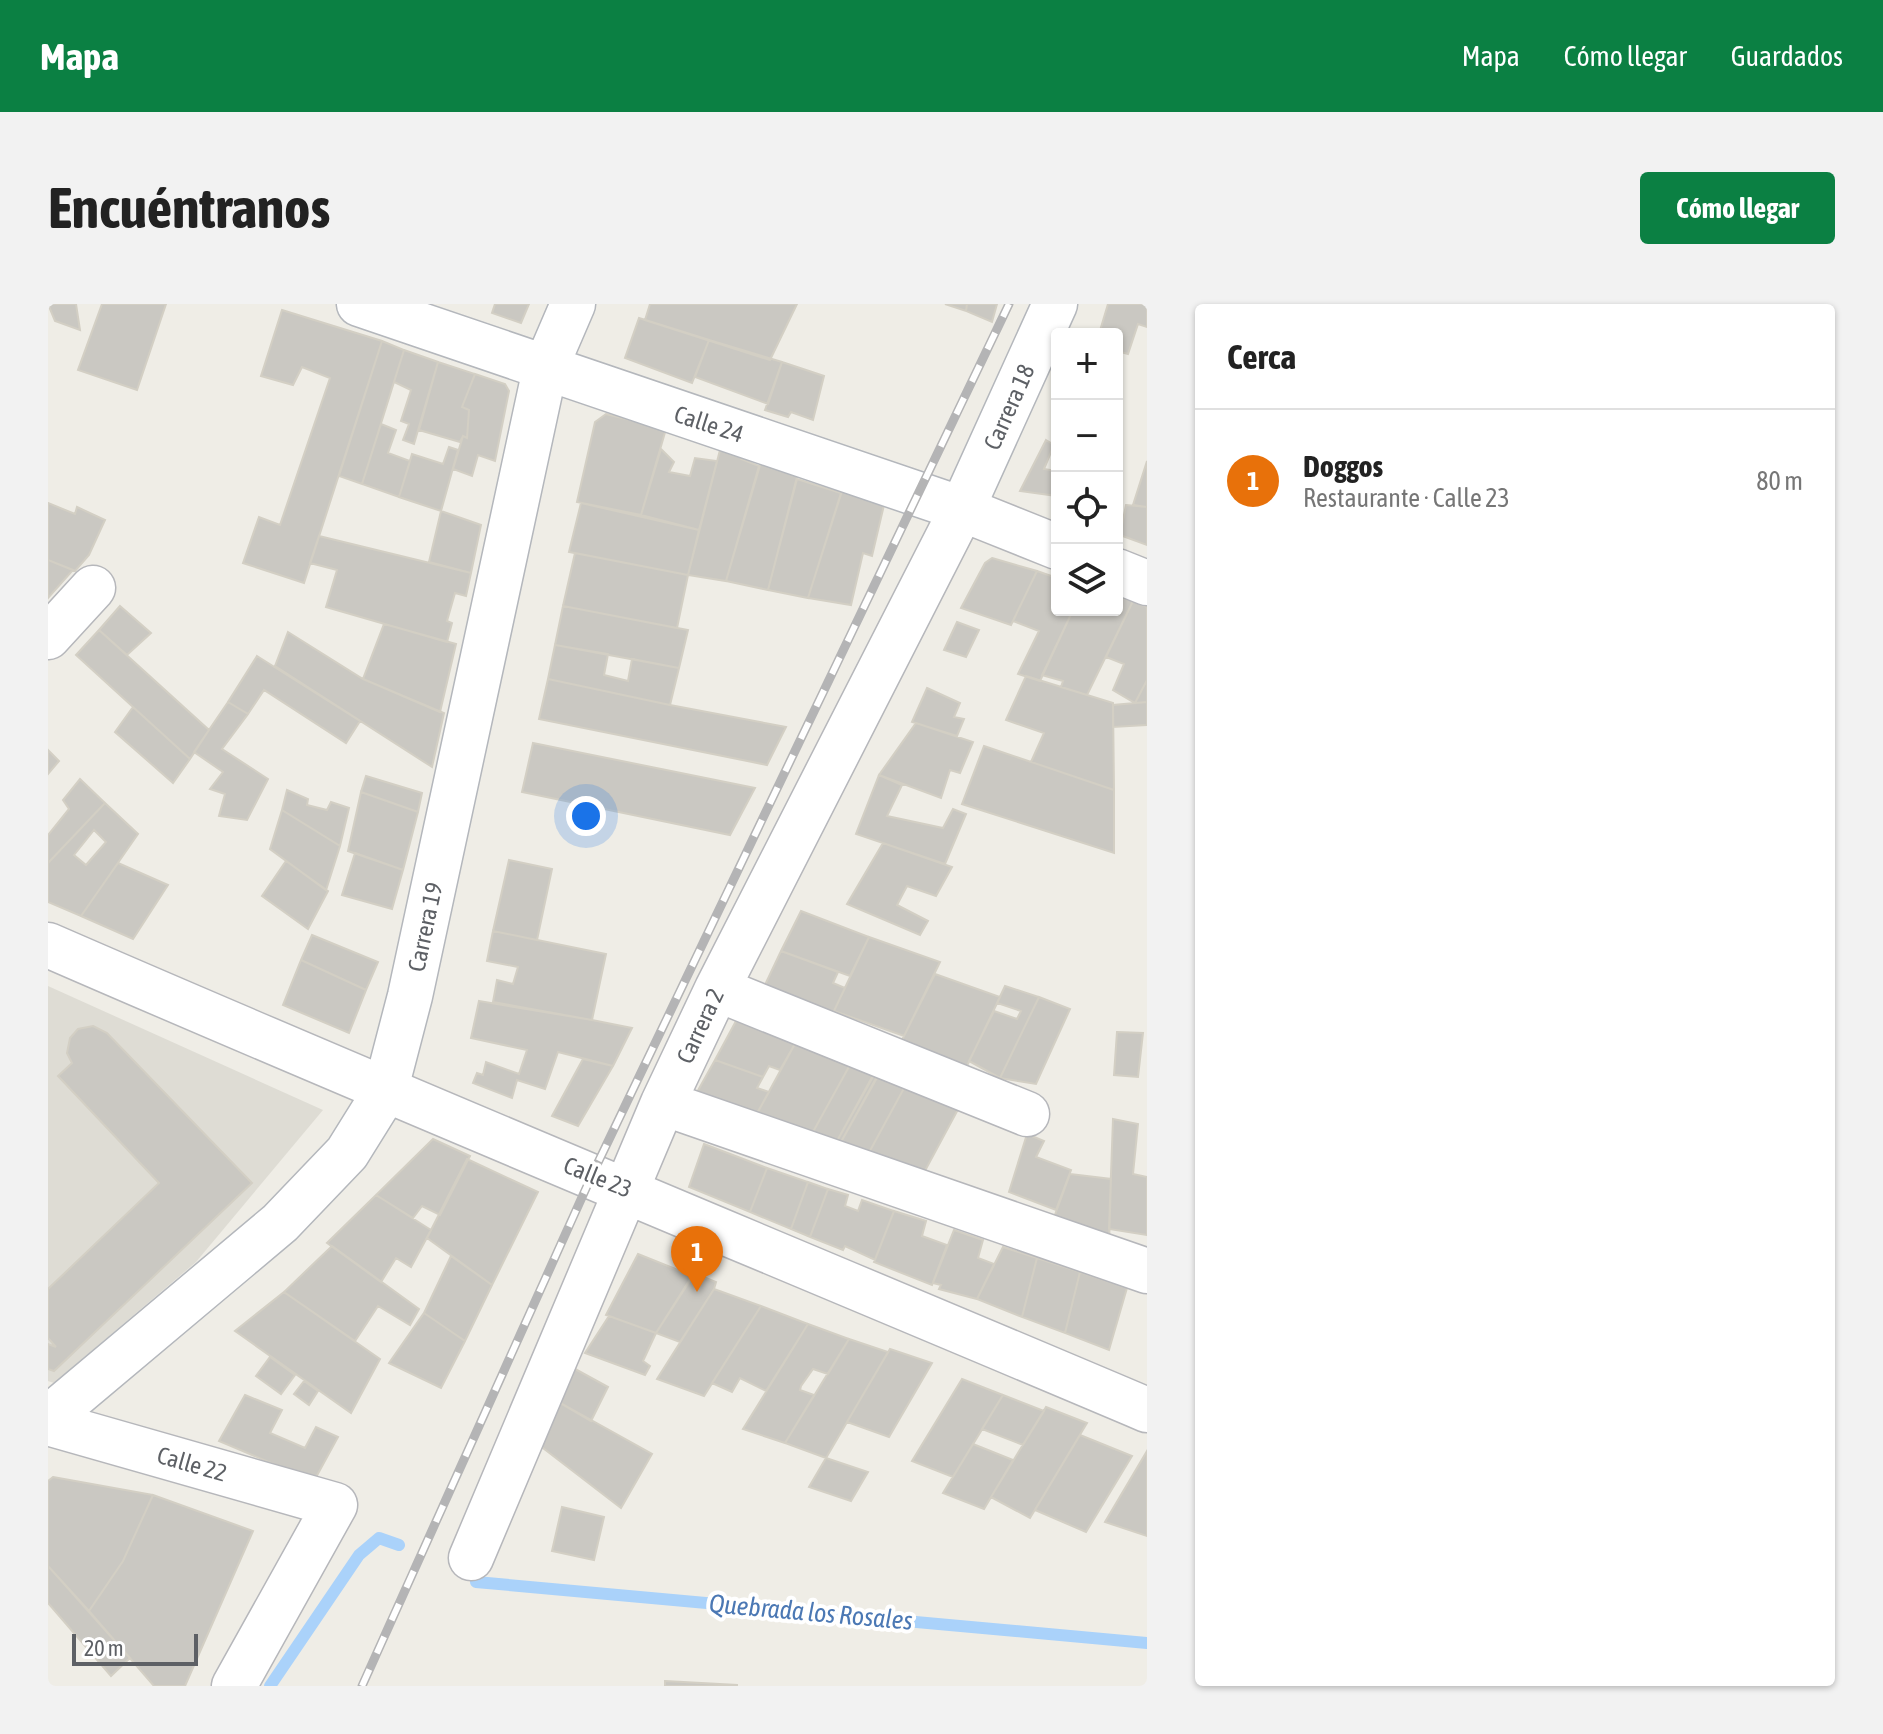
<!DOCTYPE html>
<html lang="es">
<meta charset="utf-8">
<style>
:root{--surface:#fff;--page:#f2f2f2;--text:#222;--muted:#767676;--line:#e0e0e0;--accent:#0b8043}
body{margin:0;font-family:"Asap Condensed",sans-serif;background:var(--page);color:var(--text)}
.controls{position:absolute;right:24px;top:24px;display:grid;overflow:hidden;border-radius:8px;box-shadow:0 2px 6px #0004}
.controls button{width:72px;height:72px;display:grid;place-items:center;padding:0;border:0;border-bottom:2px solid var(--line);background:var(--surface);color:var(--text);font:40px sans-serif}
.scale{position:absolute;left:24px;bottom:20px;width:126px;box-sizing:border-box;padding-left:8px;border:4px solid #5d6065;border-top:0;font-size:22px;line-height:28px;white-space:nowrap;color:#5d6065;-webkit-text-stroke:6px #fff;paint-order:stroke}
.you{position:absolute;left:538px;top:512px;width:28px;height:28px;margin:-20px;border:6px solid #fff;border-radius:50%;background:#1a73e8;box-shadow:0 0 0 12px #1a73e833}
.badge{display:grid;place-items:center;width:52px;height:52px;border-radius:50%;background:var(--accent);color:#fff;font-size:26px;font-weight:700}
.pin{position:absolute;translate:-50% -66px;filter:drop-shadow(0 2px 4px #0008)}
.pin::after{content:'';position:absolute;top:42px;width:28px;height:24px;background:inherit;clip-path:polygon(0 0,100% 0,50% 100%)}
.list{margin:0;padding:0;list-style:none}
h2{display:flex;justify-content:space-between;align-items:center;height:104px;margin:0;padding:0 32px;font-size:34px}
h2 small{font-size:26px;font-weight:400;color:var(--muted)}
.list li{display:grid;grid-template-columns:52px 1fr auto;gap:24px;align-items:center;box-sizing:border-box;height:144px;padding:0 32px;border-top:2px solid var(--line)}
.list b{display:block;font-size:30px;white-space:nowrap}
.list p{margin:0;font-size:26px;white-space:nowrap;color:var(--muted)}
.list em{font-size:26px;font-style:normal;color:var(--muted)}
.icon{flex:none;width:44px;height:44px;fill:none;stroke:currentColor;stroke-width:2;stroke-linecap:round;stroke-linejoin:round}
.map{position:relative;flex:none;width:1099px;height:1382px;overflow:hidden;border-radius:8px}
header{display:flex;align-items:center;gap:48px;box-sizing:border-box;height:112px;padding:0 40px;background:var(--accent);color:#fff}
header strong{font-size:38px}
nav{display:flex;gap:44px;margin-inline-start:auto;font-size:28px}
.intro{display:flex;align-items:center;justify-content:space-between;box-sizing:border-box;height:192px;padding:0 48px}
h1{margin:0;font-size:56px}
.button{padding:20px 36px;border-radius:8px;background:var(--accent);color:#fff;font-size:28px;font-weight:700}
main{display:flex;gap:48px;padding:0 48px}
aside{flex:1;background:var(--surface);border-radius:8px;box-shadow:0 2px 6px #0004}
.map>svg:first-child{display:block}
.education{fill:#dedcd4}
.lines{fill:none;stroke-linecap:round;stroke-linejoin:round}
.stream{stroke:#aad2fa;stroke-width:12}
.building{fill:#cac8c2;stroke:#d3cfc4;stroke-width:2;fill-rule:evenodd}
.street-casing{stroke:#b6b7bb;stroke-width:47}
.secondary-casing{stroke:#b4b7bc;stroke-width:47}
.street{stroke:#fff;stroke-width:44}
.secondary{stroke:#fff;stroke-width:44}
.rail-casing{stroke:#b4b4b5;stroke-width:9}
.rail{stroke:#fff;stroke-width:6;stroke-dasharray:18;stroke-linecap:butt}
.labels{text-anchor:middle;dominant-baseline:central;stroke-width:8;stroke-linejoin:round;paint-order:stroke}
.street-label{font-size:24px;fill:#5d6065;stroke:#fff}
.water-label{font-size:26px;font-style:italic;fill:#4b78b4;stroke:#fff}
</style>
<header>
<strong>Mapa</strong>
<nav><a>Mapa</a><a>Cómo llegar</a><a>Guardados</a></nav>
</header>
<div class="intro"><h1>Encuéntranos</h1><a class="button">Cómo llegar</a></div>
<main>
<div class="map">
<svg width="1099" height="1382" viewBox="0 0 1099 1382">
<rect width="100%" height="100%" fill="#efede6"/>
<path class="education" d="M0 682 275 806 148 958 6 1079 0 1077Z"/>
<g class="lines">
<path class="stream" d="M428 1278 1099 1339
M222 1382 311 1251 331 1234 351 1241"/>
</g>
<path class="building" d="M0 0H28L32 26 7 17Z
M54 0H118L89 86 30 66Z
M447 0H481L473 19 444 9Z
M602 0H749L722 56 597 16Z
M897 0H919L918 7Z
M919 0H949L944 18 918 7Z
M1060 0H1099V23L1090 20 1080 50 1069 47V30H1051Z
M234 6 334 37 256 279 195 259 211 213 232 221 282 74 254 63 245 81 213 72Z
M591 14 661 36 644 79 577 54Z
M661 36 734 58 720 100 647 73Z
M334 37 356 46 314 180 291 172Z
M356 46 390 58 366 140 355 136 361 120 353 117 363 86 346 78Z
M390 58 427 70 414 103 421 106 419 134 415 132 412 138 371 126Z
M734 58 776 72 765 116 743 108 740 113 717 106Z
M427 70 457 80 461 87 447 157 430 151 424 172 405 165 415 132 419 134 421 106 414 103Z
M558 110 618 125 593 211 529 198 547 118Z
M333 120 348 126 340 149 362 157 351 193 314 180Z
M998 136 1006 141 996 165 1009 167V192L972 187Z
M673 142 695 149 693 155 711 162 678 277 640 271Z
M401 143 410 146 393 207 351 193 364 150 395 160Z
M613 145 626 158 621 168 642 172 647 154 669 157 651 226 593 211Z
M1099 157V203L1085 201Z
M713 158 750 169 720 286 678 277Z
M749 175 793 189 760 294 720 286Z
M794 187 836 201 824 252 815 249 803 301 760 294Z
M0 199 27 210 29 203 57 216 41 251 27 267 0 256Z
M533 199 651 226 640 271 521 248Z
M1078 201 1099 203V241L1072 231Z
M393 207 433 221 423 269 381 258Z
M271 232 423 269 418 292 407 289 399 317 404 319 399 338 278 303 289 266 262 259Z
M527 249 640 271 629 324 515 302Z
M944 254 989 267 963 321 913 304 937 259Z
M0 256 25 266 0 294Z
M989 267 1009 274V306H1025L992 377 970 370 991 327 965 317Z
M1069 292 1085 297 1039 391 1013 383 1015 377 994 371 1025 306H1069Z
M1085 297 1099 303V376L1087 399 1065 386 1076 360 1058 353Z
M72 302 103 329 79 351 51 326Z
M515 302 640 326 631 364 507 341Z
M909 318 931 326 918 353 896 346Z
M336 320 408 340 392 408 315 375Z
M51 326 161 426 142 455 28 351Z
M240 328 315 375 396 409 384 463 227 362Z
M507 341 560 350 556 371 580 377 584 355 631 364 622 401 500 375Z
M209 352 312 417 298 439 216 386 200 410 180 398Z
M978 372 1065 399 1066 486 983 458 996 429 958 416Z
M500 375 622 401 738 423 719 461 491 415Z
M1099 376V398L1087 399Z
M879 384 912 399 906 413 916 415 909 432 864 418Z
M180 398 200 410 174 445 220 475 199 516 171 512 177 490 162 485 175 468 146 448Z
M1099 398V421L1065 423V401Z
M85 403 142 455 125 479 67 428Z
M868 419 925 438 912 469 902 466 893 494 831 471Z
M485 439 707 484 682 531 474 488Z
M936 442 1066 486V549L914 500Z
M0 446 11 457 0 470Z
M831 471 854 481 839 512 895 524 905 505 918 510 897 560 808 530Z
M318 472 374 489 370 508 313 488Z
M32 475 57 499 0 559V531L21 505 15 496Z
M239 486 260 495 259 501 279 506 283 498 301 504 292 542 234 506Z
M313 488 370 508 355 566 300 547Z
M57 499 90 530 33 612 0 598V559ZM46 526 58 538 38 561 26 551Z
M234 506 292 542 278 586 222 545Z
M835 539 904 563 888 592 859 582 849 601 880 617 872 631 799 600Z
M307 549 355 566 344 605 294 591Z
M461 556 504 565 489 636 445 627Z
M238 557 280 587 260 625 214 592Z
M70 559 120 581 85 635 33 612Z
M753 607 821 633 802 672 733 647Z
M445 627 558 650 544 716 445 698 449 676 465 680 470 663 439 657Z
M264 631 330 658 318 686 253 656Z
M821 633 892 658 856 732 786 707Z
M733 647 790 668 785 679 797 684 784 711 715 685Z
M253 656 318 686 301 729 235 701Z
M887 670 952 693 918 764 853 738Z
M957 682 991 693 952 774 921 757 946 707 969 715 973 707 949 699Z
M991 693 1022 705 988 780 952 774Z
M431 697 544 716 584 724 565 762 510 748 497 785 469 776 464 794 425 779 429 769 435 771 438 758 471 770 479 746 423 734Z
M688 717 748 738 732 766 721 762 715 773 667 756Z
M45 722 59 729 204 879 6 1067 0 1065V1040L8 1043 0 1034V985L111 879 10 772 24 759 19 749 22 734 30 725Z
M1069 728 1095 729 1090 773 1066 771Z
M748 738 803 759 760 837 705 817Z
M535 755 565 762 530 822 504 812Z
M667 756 715 773 709 784 721 788 703 820 643 799Z
M803 759 831 762 784 846 760 837Z
M835 763 861 775 818 854 788 847Z
M828 766 832 767 788 847 784 846Z
M861 775 914 798 871 878 818 854Z
M1065 815 1090 820 1085 870 1099 873V931L1061 925Z
M979 830 996 837 988 853 1023 866 1008 906 961 888Z
M385 835 422 852 392 911 374 902 365 914 328 891Z
M656 840 719 864 702 908 641 883Z
M419 855 490 888 444 981 379 934Z
M719 864 760 878 743 925 702 908Z
M1022 870 1063 875 1061 940 1001 927Z
M760 878 780 885 762 933 743 925Z
M780 885 800 891 797 902 810 907 814 896 846 907 827 956 797 942 795 946 762 933Z
M328 891 383 926 363 963 348 954 333 978 279 939Z
M846 907 878 917 874 932 899 941 884 981 826 958Z
M906 926 935 936 930 954 946 960 929 995 891 985 893 981 885 979Z
M284 942 371 1005 362 1021 330 1002 307 1037 236 988Z
M955 943 989 954 974 1013 929 995Z
M590 950 645 972 608 1029 558 1011Z
M403 952 444 981 417 1037 376 1009Z
M989 954 1032 968 1017 1029 974 1013Z
M1032 968 1079 984 1061 1046 1017 1029Z
M646 969 668 978 666 985 632 1038 608 1029Z
M666 985 713 1002 656 1092 609 1075Z
M236 988 332 1055 303 1109 187 1027Z
M713 1002 760 1020 718 1087 692 1074 684 1088 664 1079Z
M376 1009 417 1037 393 1084 341 1059Z
M561 1012 608 1029 595 1057 602 1062 597 1071 537 1049Z
M760 1020 801 1035 780 1070 765 1065 753 1082 752 1086 766 1091 737 1139 695 1125Z
M801 1035 840 1048 778 1154 737 1139Z
M842 1045 884 1059 841 1133 799 1118Z
M222 1053 247 1071 233 1090 208 1072Z
M518 1060 560 1083 543 1117 500 1092Z
M914 1075 955 1091 905 1173 864 1157Z
M256 1077 270 1087 261 1101 246 1090Z
M197 1091 234 1106 222 1129 257 1144 268 1123 290 1133 266 1177 171 1137Z
M955 1091 996 1107 975 1141 934 1125Z
M500 1092 604 1150 573 1204 478 1131Z
M998 1103 1039 1119 982 1214 943 1193Z
M1032 1131 1084 1152 1038 1228 987 1206Z
M925 1140 965 1156 936 1205 895 1189Z
M1099 1147V1232L1057 1218Z
M778 1154 820 1168 803 1197 761 1183Z
M5 1173 105 1191 75 1257 41 1307 0 1262V1177Z
M105 1191 205 1227 137 1382H106L41 1307 75 1257Z
M514 1203 556 1213 546 1256 504 1247Z
M0 1262 82 1354 63 1372 0 1299Z
M617 1377 689 1381V1382H617Z"/>
<g class="lines">
<g class="street-casing">
<path id="street" d="M1069 267 1099 279
M0 333 45 284
M0 641C365 800 733 951 1099 1106
M669 685 979 810
M615 799 1099 967
M0 1119 287 1201 186 1382
M423 1254 615 799 669 685 914 205 1009 243"/>
</g>
<g class="secondary-casing">
<path id="secondary" d="M311 0 914 205 1007 0
M0 1114 232 919 299 849 337 788 362 692 497 65 525 0"/>
</g>
<use href="#street" class="street"/>
<use href="#secondary" class="secondary"/>
<g class="rail-casing">
<path id="rail" d="M314 1382 544 871 961 0"/>
</g>
<use href="#rail" class="rail"/>
</g>
<g class="labels">
<g class="street-label">
<text transform="translate(961 103) rotate(-66)">Carrera 18</text>
<text transform="translate(661 120) rotate(18)">Calle 24</text>
<text transform="translate(377 623) rotate(-78)">Carrera 19</text>
<text transform="translate(652 722) rotate(-65)">Carrera 2</text>
<text transform="translate(550 873) rotate(22)">Calle 23</text>
<text transform="translate(144 1160) rotate(16)">Calle 22</text>
</g>
<g class="water-label">
<text transform="translate(763 1308) rotate(5)">Quebrada los Rosales</text>
</g>
</g>
</svg>
<div class="controls">
<button>+</button>
<button>−</button>
<button><svg class="icon" aria-label="locate" viewBox="0 0 24 24"><circle cx="12" cy="12" r="6"/><path d="M12 2v4M12 18v4M2 12h4M18 12h4"/></svg></button>
<button><svg class="icon" aria-label="layers" viewBox="0 0 24 24"><path d="M12 4l9 5-9 5-9-5zM3 14l9 5 9-5"/></svg></button>
</div>
<div class="scale">20 m</div>
<div class="you"></div>
<div class="pin badge" style="left:649px;top:988px;background:#e8710a">1</div>
</div>
<aside>
<h2>Cerca<small></small></h2>
<ul class="list">
<li><span class="badge" style="background:#e8710a">1</span><div><b>Doggos</b><p>Restaurante · Calle 23</p></div><em>80 m</em></li>
</ul>
</aside>
</main>
